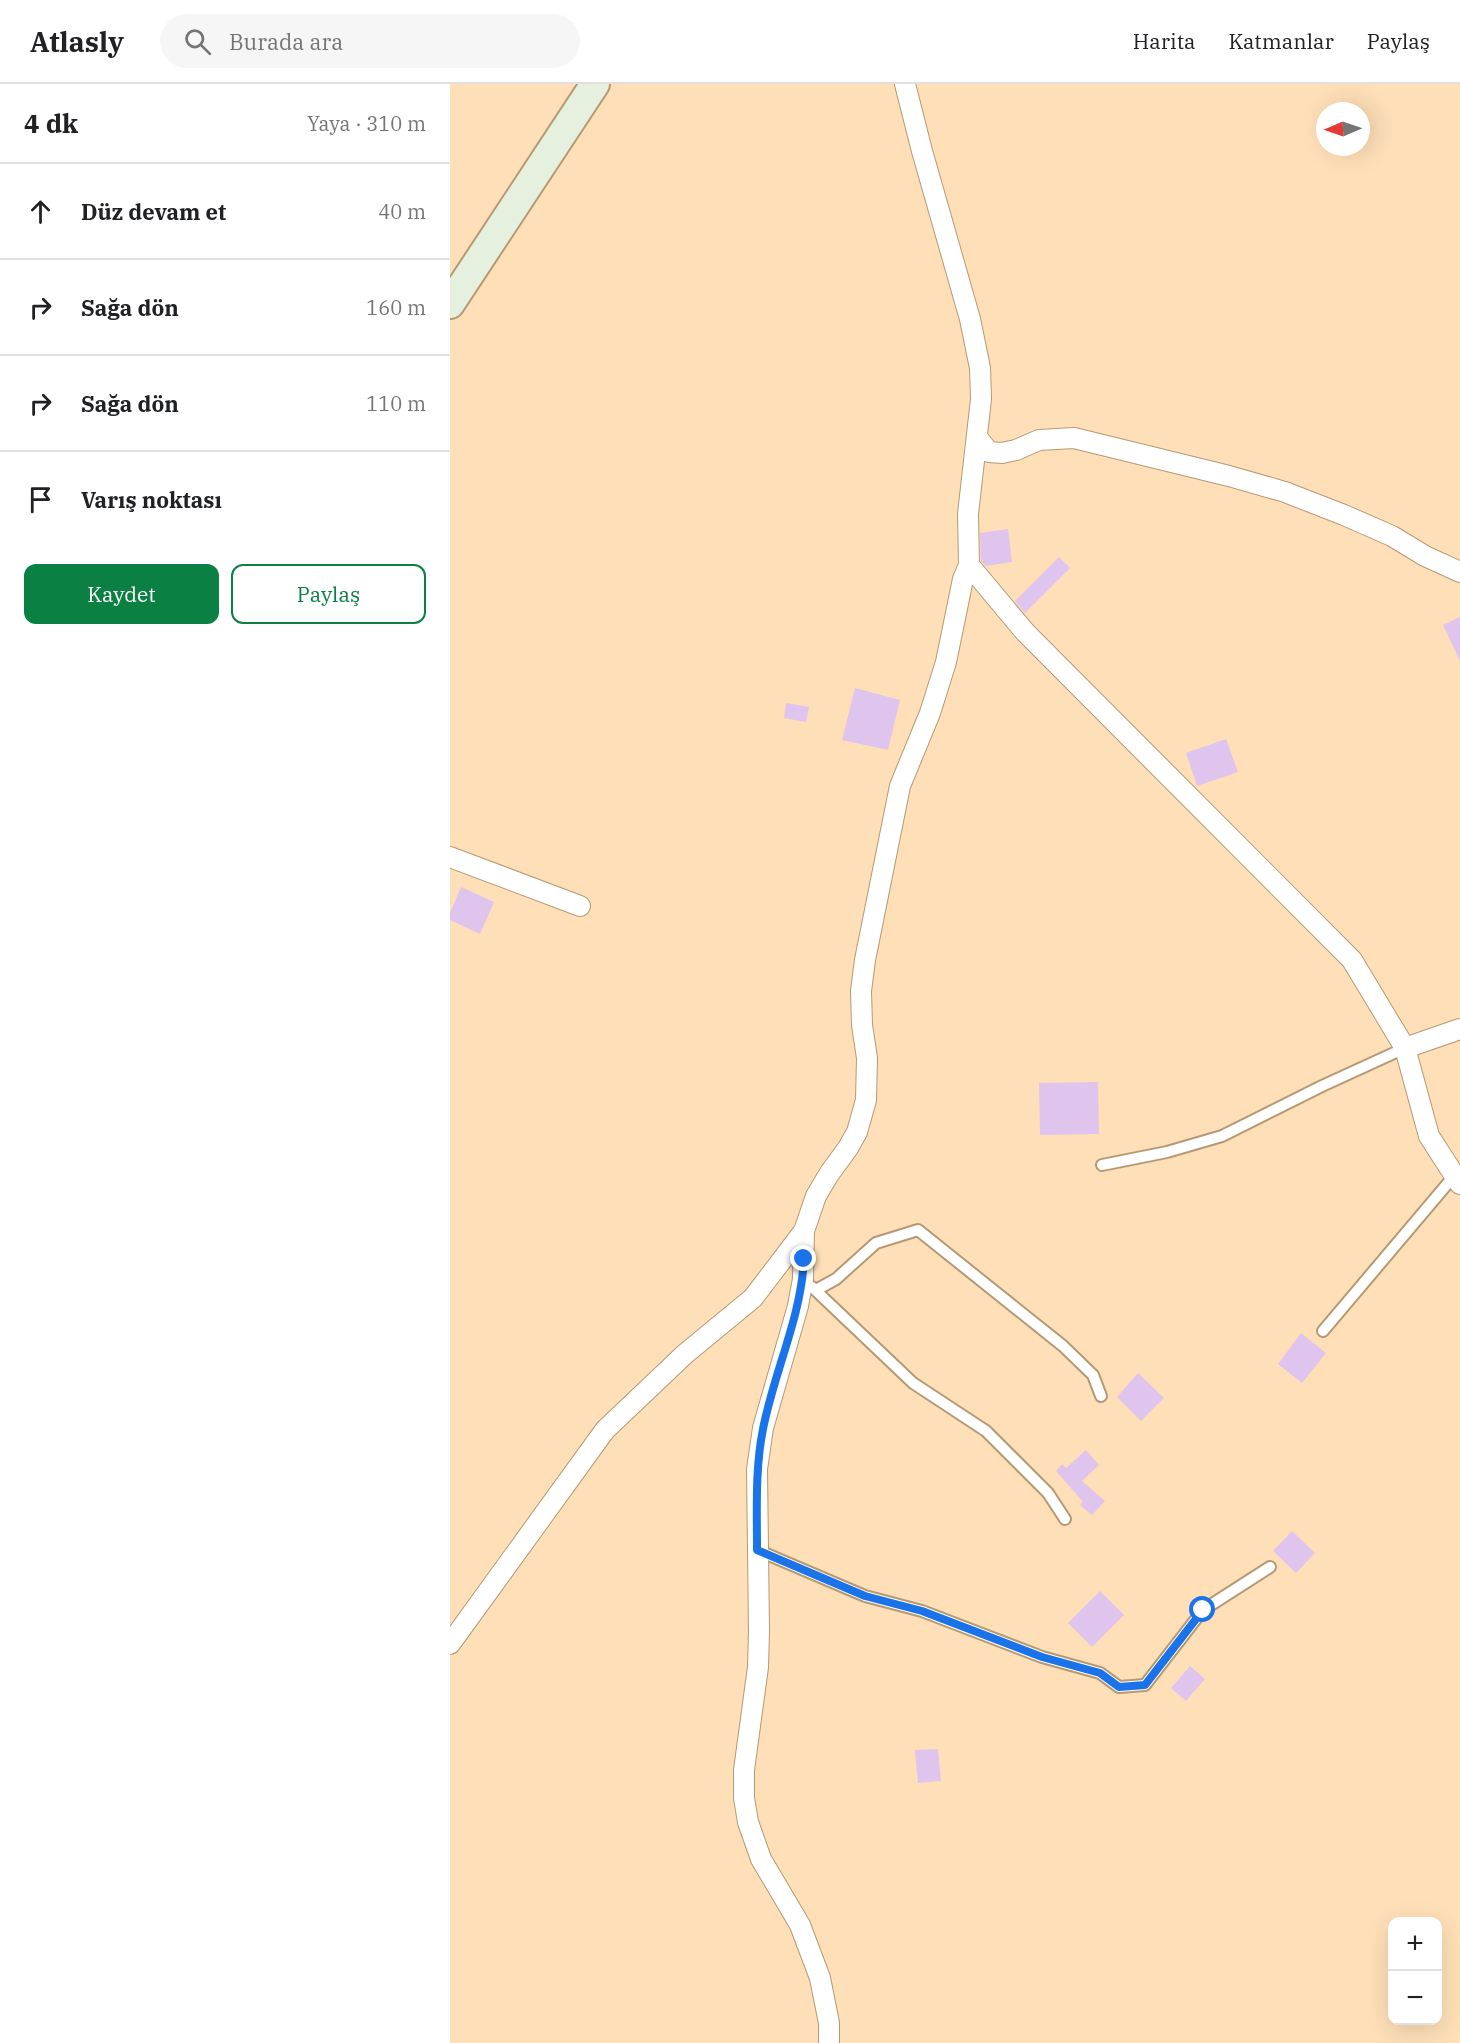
<!DOCTYPE html>
<html lang="tr">
<meta charset="utf-8">
<style>
:root{--surface:#fff;--page:#f6f6f6;--text:#202124;--muted:#757577;--line:#e0e0e0;--accent:#0b8043}
body{margin:0;font-family:"IBM Plex Serif",serif;background:var(--page);color:var(--text)}
.controls{position:absolute;right:18px;bottom:18px;display:grid;overflow:hidden;border-radius:12px;box-shadow:0 6px 24px #0002}
.controls button{width:54px;height:54px;display:grid;place-items:center;padding:0;border:0;border-bottom:2px solid var(--line);background:var(--surface);color:var(--text);font:30px sans-serif}
.compass{position:absolute;left:866px;top:18px;width:54px;height:54px;border-radius:50%;background:var(--surface);box-shadow:0 6px 24px #0002;rotate:268deg}
.stop{position:absolute;width:18px;height:18px;margin:-14px;border:4px solid #1a73e8;border-radius:50%;background:#fff}
.stop.end{background:#1a73e8;border-color:#fff;box-shadow:0 2px 6px #0008}
.list{margin:0;padding:0;list-style:none}
h2{display:flex;justify-content:space-between;align-items:center;height:78px;margin:0;padding:0 24px;font-size:26px}
h2 small{font-size:20px;font-weight:400;color:var(--muted)}
.list li{display:grid;grid-template-columns:39px 1fr auto;gap:18px;align-items:center;box-sizing:border-box;height:96px;padding:0 24px;border-top:2px solid var(--line)}
.list b{display:block;font-size:22px;white-space:nowrap}
.list em{font-size:20px;font-style:normal;color:var(--muted)}
.actions{display:flex;gap:12px;padding:18px 24px}
.actions a{flex:1;padding:14px 0;border:2px solid var(--accent);border-radius:12px;text-align:center;font-size:21px;color:var(--accent)}
.actions .main{background:var(--accent);color:#fff}
.icon{flex:none;width:33px;height:33px;fill:none;stroke:currentColor;stroke-width:2;stroke-linecap:round;stroke-linejoin:round}
.map{position:relative;flex:none;width:1010px;height:1959px;overflow:hidden}
header{display:flex;align-items:center;gap:36px;box-sizing:border-box;height:84px;padding:0 30px;background:var(--surface);border-bottom:2px solid var(--line)}
header strong{font-size:28px}
nav{display:flex;gap:33px;margin-inline-start:auto;font-size:21px}
.search{width:420px;height:54px;background:var(--page);display:flex;align-items:center;gap:15px;box-sizing:border-box;padding:0 21px;border-radius:33px;color:var(--muted);font-size:22px}
main{display:flex}
aside{flex:1;background:var(--surface)}
.map>svg:first-child{display:block}
.building{fill:#dfc4ed}
.lines{fill:none;stroke-linecap:round;stroke-linejoin:round}
.lane-casing{stroke:#b69973;stroke-width:14}
.street-casing{stroke:#b69973;stroke-width:22}
.secondary-casing{stroke:#b69973;stroke-width:32}
.lane{stroke:#fff;stroke-width:10}
.street{stroke:#fff;stroke-width:20}
.secondary{stroke:#e5f0de;stroke-width:28}
.route{stroke:#1a73e8;stroke-width:8}
</style>
<header>
<strong>Atlasly</strong>
<div class="search"><svg class="icon" aria-label="search" viewBox="0 0 24 24"><circle cx="10" cy="10" r="6"/><path d="M15 15l6 6"/></svg>Burada ara</div>
<nav><a>Harita</a><a>Katmanlar</a><a>Paylaş</a></nav>
</header>
<main>
<aside>
<h2>4 dk<small>Yaya · 310 m</small></h2>
<ul class="list">
<li><svg class="icon" aria-label="ahead" viewBox="0 0 24 24"><path d="M12 20V5M6 11l6-6 6 6"/></svg><div><b>Düz devam et</b></div><em>40 m</em></li>
<li><svg class="icon" aria-label="right" viewBox="0 0 24 24"><path d="M7 20v-9h11M14 6l5 5-5 5"/></svg><div><b>Sağa dön</b></div><em>160 m</em></li>
<li><svg class="icon" aria-label="right" viewBox="0 0 24 24"><path d="M7 20v-9h11M14 6l5 5-5 5"/></svg><div><b>Sağa dön</b></div><em>110 m</em></li>
<li><svg class="icon" aria-label="arrive" viewBox="0 0 24 24"><path d="M6 21V4h12l-3 4 3 4H6"/></svg><div><b>Varış noktası</b></div></li>
</ul>
<div class="actions"><a class="main">Kaydet</a><a>Paylaş</a></div>
</aside>
<div class="map">
<svg width="1010" height="1959" viewBox="0 0 1010 1959">
<rect width="100%" height="100%" fill="#fedfb7"/>
<path class="building" d="M558 445 562 478 536 482 531 477 530 449Z
M609 473 620 484 575 529 565 517Z
M1010 533V577L993 541Z
M405 604 450 616 438 666 392 656Z
M336 619 359 623 356 638 334 634Z
M776 655 788 688 747 702 736 669Z
M11 803 44 818 30 850 0 836V829Z
M648 998 649 1050 590 1051 589 999Z
M851 1249 876 1269 852 1299 828 1280Z
M688 1289 714 1314 691 1337 667 1313Z
M636 1366 649 1381 632 1397 655 1417 642 1431 630 1421 633 1418 606 1387 612 1380 616 1384Z
M842 1447 865 1469 846 1489 823 1467Z
M650 1507 674 1531 642 1563 618 1539Z
M740 1582 755 1595 736 1617 721 1604Z
M488 1665 491 1697 468 1699 465 1666Z"/>
<g class="lines">
<g class="lane-casing">
<path id="lane" d="M652 1081 717 1068 772 1052 872 1002 955 964
M362 1203 463 1299 536 1347 598 1409 615 1435
M366 1206 386 1195 426 1159 468 1146 613 1262 643 1291 651 1312
M873 1247 1004 1092
M307 1466 415 1512 472 1527 592 1573 650 1589 669 1603 695 1601 753 1526 820 1483"/>
</g>
<g class="street-casing">
<path id="street" d="M527 353 539 368 552 369 566 366 589 356 624 354 779 392 835 408 894 431 942 452 975 472 1010 488
M519 481 575 548 902 876 955 964 979 1052 1010 1100
M0 773 130 822
M955 964 1010 945
M0 1560 155 1346 235 1270 303 1214 354 1147
M379 1959V1939L370 1894 350 1841 311 1775 298 1738 294 1714V1686L308 1583 309 1547 307 1385 313 1344 348 1222 353 1195 354 1147 366 1112 379 1090 398 1064 407 1048 416 1016 417 974 412 941 411 907 415 876 450 702 480 629 496 578 513 495 519 481 518 430 531 315 530 284 520 235 472 67 455 0"/>
</g>
<g class="secondary-casing">
<path id="secondary" d="M0 220 145 0"/>
</g>
<use href="#lane" class="lane"/>
<use href="#street" class="street"/>
<use href="#secondary" class="secondary"/>
</g>
<g class="lines">
<path class="route" d="M354 1175C351 1234 324 1288 313 1345 305 1385 307 1425 307 1466L415 1512 472 1527 592 1573 650 1589 669 1603 695 1601 753 1526"/>
</g>
</svg>
<div class="controls">
<button>+</button>
<button>−</button>
</div>
<svg class="compass" viewBox="-18 -18 36 36"><path d="M0-13l5 13h-10z" fill="#e53935"/><path d="M0 13l5-13h-10z" fill="#757577"/></svg>
<div class="stop" style="left:753px;top:1526px"></div>
<div class="stop end" style="left:354px;top:1175px"></div>
</div>
</main>
